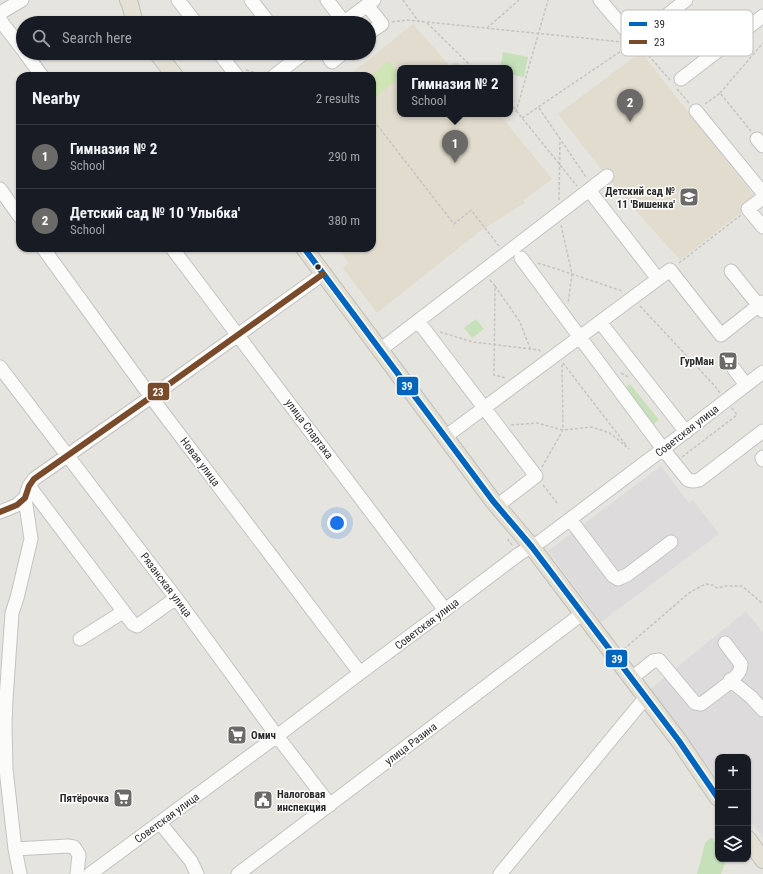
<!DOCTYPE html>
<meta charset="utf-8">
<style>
:root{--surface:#171b24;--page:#20242c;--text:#f1f3f6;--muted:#9ea1a6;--line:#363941;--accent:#6b6a68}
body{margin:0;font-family:"Roboto Condensed",sans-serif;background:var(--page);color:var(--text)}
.controls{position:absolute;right:12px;bottom:12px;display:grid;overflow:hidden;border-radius:8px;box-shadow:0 1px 3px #0004}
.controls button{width:36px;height:36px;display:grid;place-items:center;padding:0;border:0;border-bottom:1px solid var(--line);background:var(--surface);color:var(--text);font:20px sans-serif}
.you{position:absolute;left:337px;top:523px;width:14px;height:14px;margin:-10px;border:3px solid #fff;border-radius:50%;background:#1a73e8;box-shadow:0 0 0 6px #1a73e833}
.badge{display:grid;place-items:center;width:26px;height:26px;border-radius:50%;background:var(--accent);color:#fff;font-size:13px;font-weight:700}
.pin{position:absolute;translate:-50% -33px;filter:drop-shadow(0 1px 2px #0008)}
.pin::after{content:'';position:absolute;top:21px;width:14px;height:12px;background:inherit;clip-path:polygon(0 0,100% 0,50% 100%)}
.popup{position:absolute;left:397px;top:65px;width:116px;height:52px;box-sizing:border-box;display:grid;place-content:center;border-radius:8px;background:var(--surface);filter:drop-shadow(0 1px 3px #0005);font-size:13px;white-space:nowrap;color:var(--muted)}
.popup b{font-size:15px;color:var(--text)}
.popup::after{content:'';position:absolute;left:50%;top:100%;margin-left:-8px;border:8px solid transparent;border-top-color:var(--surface)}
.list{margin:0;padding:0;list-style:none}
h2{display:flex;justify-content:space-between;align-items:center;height:52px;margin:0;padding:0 16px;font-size:17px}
h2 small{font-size:13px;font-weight:400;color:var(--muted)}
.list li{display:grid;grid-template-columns:26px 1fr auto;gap:12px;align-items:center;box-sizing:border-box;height:64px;padding:0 16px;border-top:1px solid var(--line)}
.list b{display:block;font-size:15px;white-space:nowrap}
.list p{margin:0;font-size:13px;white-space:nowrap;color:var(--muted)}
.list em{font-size:13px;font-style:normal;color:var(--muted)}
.icon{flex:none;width:22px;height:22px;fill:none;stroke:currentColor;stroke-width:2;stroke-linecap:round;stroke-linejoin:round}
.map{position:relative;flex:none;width:763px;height:874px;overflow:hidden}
.search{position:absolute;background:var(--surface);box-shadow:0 1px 3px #0004;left:16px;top:16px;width:360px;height:44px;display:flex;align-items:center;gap:10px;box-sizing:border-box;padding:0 14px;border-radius:22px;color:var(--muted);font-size:15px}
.panel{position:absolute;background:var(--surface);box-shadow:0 1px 3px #0004;left:16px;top:72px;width:360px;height:180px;border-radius:12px}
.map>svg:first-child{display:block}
.industrial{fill:#dedbdd}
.education{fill:#e1dccd}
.green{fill:#c6e1b9}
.pitch{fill:#d0e5b6}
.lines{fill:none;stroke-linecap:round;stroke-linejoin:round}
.minor-casing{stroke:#c4c3c3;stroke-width:15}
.major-casing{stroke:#bfbebc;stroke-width:18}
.path{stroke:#c4c4c3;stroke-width:1.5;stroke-dasharray:3 2;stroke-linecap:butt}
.minor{stroke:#fbfbfa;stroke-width:13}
.major{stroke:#e4e1d4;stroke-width:16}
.bus-1-casing{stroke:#fff;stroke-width:9}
.bus-2-casing{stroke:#fff;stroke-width:9}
.bus-1{stroke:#0065bd;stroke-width:6}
.bus-2{stroke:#7a4b2a;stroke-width:6}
.bus-dot{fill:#292929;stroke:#fff;stroke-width:1.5}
.labels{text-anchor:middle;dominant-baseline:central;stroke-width:3;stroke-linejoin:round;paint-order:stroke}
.poi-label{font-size:11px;font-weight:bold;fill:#292929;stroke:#fff;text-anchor:end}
.street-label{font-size:11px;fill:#292929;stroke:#fff}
.key{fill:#fff;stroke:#bfbfbf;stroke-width:1}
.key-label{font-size:11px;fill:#292929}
.line-badge{stroke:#fff;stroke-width:1.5}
.badge-label{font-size:11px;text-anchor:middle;font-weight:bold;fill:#fff}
</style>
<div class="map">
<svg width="763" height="874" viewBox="0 0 763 874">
<rect width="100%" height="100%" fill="#e6e4de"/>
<path class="industrial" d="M661 466 689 503 693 500 719 534 601 622 548 551Z
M746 611 763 633V838L748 818V757H718V779L649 690Z"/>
<path class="education" d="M413 24 450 66 457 62 462 68H400V114H499L552 179 524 200 525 203 480 231 377 313 343 268 349 263 338 248H372V76H348Z
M641 52 757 200 680 260 621 194 558 114Z"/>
<path class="green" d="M503 52 528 57 524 77 510 74V68H500Z
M476 319 484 329 472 338 464 328Z
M630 384 659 420 651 426 623 390Z
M711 837 718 846V859H724L725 863 721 874H697L701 860 705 843Z"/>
<path class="pitch" d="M389 61 400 74V77L372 100V76H371Z"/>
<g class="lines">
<g class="minor-casing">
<path id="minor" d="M178 0 196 23
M251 0 269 23
M327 0 344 22
M600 0 635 41
M367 5 382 24 369 33
M0 13 22 0
M0 20 23 50
M343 23 374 0
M632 43 686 0
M25 53 42 76
M219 53 237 76
M326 53 332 62 343 53
M274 76 304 53
M681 79 763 16
M696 111 763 193
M757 139 763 146
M0 189 20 217
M589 190 607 176
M763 198 748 209 763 227
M43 248 151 397 360 673
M172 248 445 610
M521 258 663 449 687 479C691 482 695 481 699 480L763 431
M731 271 763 311
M418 321 536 476 497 506
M600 322 686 432
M380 350 589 190 658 279
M0 367 176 598 277 736 330 805
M734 369 746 385
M445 437 670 270 721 335 763 302
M763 457 762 458 763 460
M29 486 133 624 137 626 176 598
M0 512 17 505 25 498 29 486 34 479 151 397 323 274
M570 519 613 576 618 579 627 575 671 542
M80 639 123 612
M632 678 653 661 659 660 695 703 701 704C709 698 737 679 740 670 740 670 741 665 741 664L725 643
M730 680 751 697 763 710
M160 823 191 861 197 874
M15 849 68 846 74 847 79 855 77 874
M20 874 15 849 6 769 5 724 6 699 12 613 17 598 31 539 25 498
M90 874 277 736 360 673 445 610 519 554 541 541 663 449 763 372
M238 874 583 613
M500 874 646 697"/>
</g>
<g class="major-casing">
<path id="major" d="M128 0 130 4 135 23
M157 53 175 76
M304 248 493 501 532 547 679 741 718 798
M748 839 763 860"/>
</g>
<path class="path" d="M403 0 419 22
M392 22 407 20 622 42
M427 23 473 68
M487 28 519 0
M642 48 670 80
M246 70 264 75
M677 89 689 103
M720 93 763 43
M510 103 577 186
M705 104 720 93 751 131
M539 108 586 177
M516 112 548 0
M522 118 624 49
M377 125 454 224 471 210 499 246
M559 200 560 139
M561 225 572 274 568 304
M538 263 572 274 622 291 623 292
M679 263 741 215
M490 280 495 286 494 375 506 378
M495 286 520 322 530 348
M640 306 714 385 720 393
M440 332 473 342 539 350 541 352
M563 363 626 445
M621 373 628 377
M511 425 537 423 563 430 591 427 610 433 629 449
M682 457 737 415 732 408
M542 467 563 430 562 363
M543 485 557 503
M509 539 508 540 513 546
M624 649 689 593 705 584 713 585 717 588 726 586H742L763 604"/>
<use href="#minor" class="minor"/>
<use href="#major" class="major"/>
<g class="bus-1-casing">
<path id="bus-1" d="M304 248 493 501 532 547 679 741 718 798"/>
</g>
<g class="bus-2-casing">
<path id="bus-2" d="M0 512 17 505 25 498 29 486 34 479 151 397 323 274"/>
</g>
<use href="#bus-1" class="bus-1"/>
<use href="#bus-2" class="bus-2"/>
</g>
<defs>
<g id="school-square" transform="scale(1)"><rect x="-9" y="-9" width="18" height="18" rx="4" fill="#6b6a68" stroke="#fff"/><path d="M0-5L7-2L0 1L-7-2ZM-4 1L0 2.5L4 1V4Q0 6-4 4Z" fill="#fff"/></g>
<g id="supermarket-square" transform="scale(1)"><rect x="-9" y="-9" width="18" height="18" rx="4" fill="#6b6a68" stroke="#fff"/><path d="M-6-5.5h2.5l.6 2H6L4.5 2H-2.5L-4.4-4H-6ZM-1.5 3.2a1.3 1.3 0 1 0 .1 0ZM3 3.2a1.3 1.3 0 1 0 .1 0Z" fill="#fff"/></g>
<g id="civic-square" transform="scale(1)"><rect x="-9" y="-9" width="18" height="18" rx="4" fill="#6b6a68" stroke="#fff"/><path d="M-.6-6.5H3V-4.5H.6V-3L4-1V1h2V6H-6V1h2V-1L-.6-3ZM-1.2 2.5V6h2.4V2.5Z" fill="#fff"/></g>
</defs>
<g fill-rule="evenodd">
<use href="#school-square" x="689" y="197"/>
<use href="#supermarket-square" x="728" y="361"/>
<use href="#supermarket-square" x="237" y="735"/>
<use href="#supermarket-square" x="123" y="798"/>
<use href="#civic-square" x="263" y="800"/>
</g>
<circle class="bus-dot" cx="318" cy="267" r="3.5"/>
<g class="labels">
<g class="poi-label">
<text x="675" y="191">Детский сад №<tspan x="675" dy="13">11 'Вишенка'</tspan></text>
<text x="714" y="361">ГурМан</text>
<text x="251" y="735" text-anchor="start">Омич</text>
<text x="277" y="794" text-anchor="start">Налоговая<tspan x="277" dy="13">инспекция</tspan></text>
<text x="109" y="798">Пятёрочка</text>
</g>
<g class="street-label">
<text transform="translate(309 429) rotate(53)">улица Спартака</text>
<text transform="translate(687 431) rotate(-38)">Советская улица</text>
<text transform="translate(200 462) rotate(53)">Новая улица</text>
<text transform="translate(166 585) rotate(53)">Рязанская улица</text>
<text transform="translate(427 624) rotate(-37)">Советская улица</text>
<text transform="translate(411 744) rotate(-37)">улица Разина</text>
<text transform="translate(167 818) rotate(-36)">Советская улица</text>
</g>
</g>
<rect x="621" y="10" width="132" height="46" rx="6" class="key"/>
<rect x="629" y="22" width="18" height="4" fill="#0065bd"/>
<rect x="629" y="40" width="18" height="4" fill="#7a4b2a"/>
<g class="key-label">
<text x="654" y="28">39</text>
<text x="654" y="46">23</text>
</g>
<g class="line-badge">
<rect x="396" y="376" width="23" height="20" rx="4" fill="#0065bd"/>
<rect x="147" y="382" width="23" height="19" rx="4" fill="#7a4b2a"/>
<rect x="605" y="649" width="23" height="19" rx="4" fill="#0065bd"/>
</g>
<g class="badge-label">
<text x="407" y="390">39</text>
<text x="158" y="396">23</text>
<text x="617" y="663">39</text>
</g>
</svg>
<div class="controls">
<button>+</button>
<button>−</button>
<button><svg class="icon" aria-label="layers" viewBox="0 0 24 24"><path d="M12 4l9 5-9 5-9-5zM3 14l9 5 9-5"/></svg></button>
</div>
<div class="you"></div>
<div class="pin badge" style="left:455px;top:163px">1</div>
<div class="popup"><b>Гимназия № 2</b>School</div>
<div class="pin badge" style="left:630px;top:122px">2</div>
<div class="search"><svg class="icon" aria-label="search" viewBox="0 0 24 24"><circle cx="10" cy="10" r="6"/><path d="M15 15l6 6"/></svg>Search here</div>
<section class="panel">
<h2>Nearby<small>2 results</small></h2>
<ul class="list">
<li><span class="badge">1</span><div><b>Гимназия № 2</b><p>School</p></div><em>290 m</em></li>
<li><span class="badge">2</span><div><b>Детский сад № 10 'Улыбка'</b><p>School</p></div><em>380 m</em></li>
</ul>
</section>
</div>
